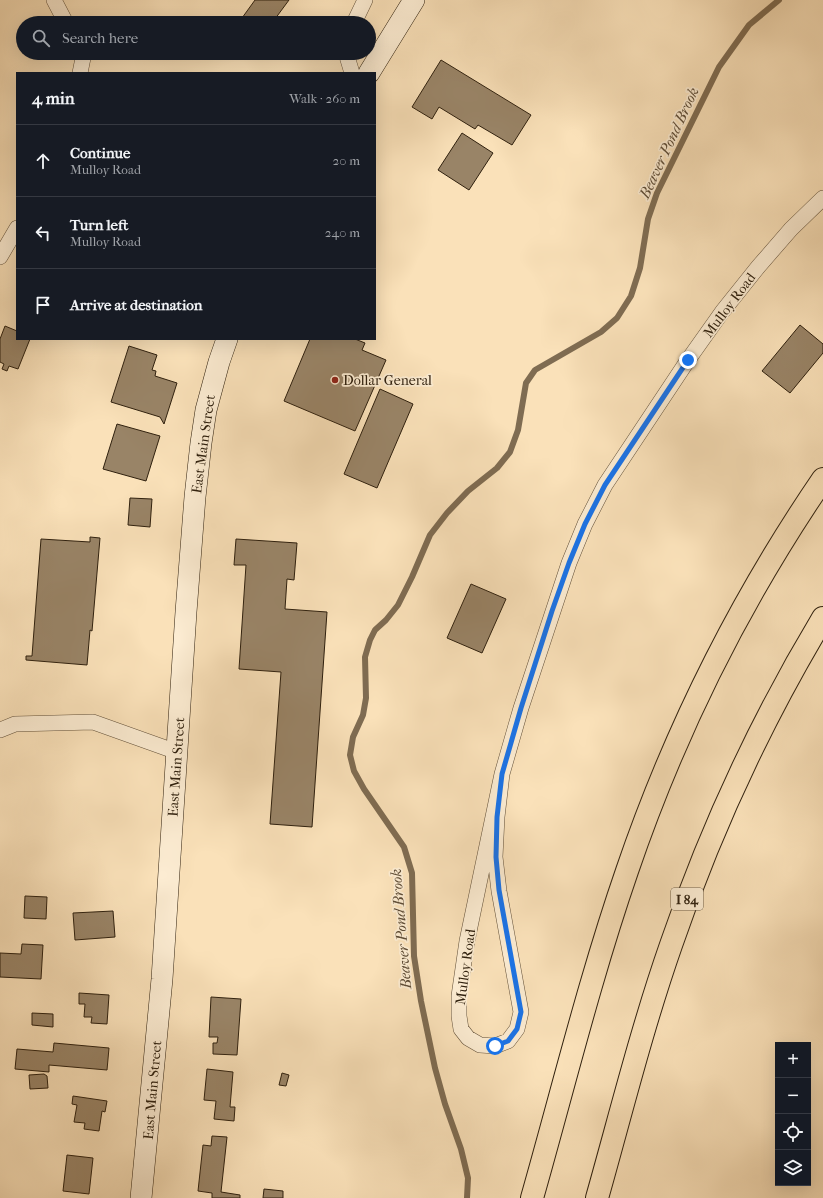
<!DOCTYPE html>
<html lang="en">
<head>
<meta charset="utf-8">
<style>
	body { margin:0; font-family:"IM FELL French Canon",serif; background:#242831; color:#f1f3f6 }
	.controls { position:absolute; right:12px; bottom:12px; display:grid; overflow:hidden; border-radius:0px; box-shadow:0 4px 16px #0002 }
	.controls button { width:36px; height:36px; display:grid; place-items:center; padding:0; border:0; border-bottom:1px solid #363941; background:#171b24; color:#f1f3f6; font:20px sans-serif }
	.stop { position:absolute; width:12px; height:12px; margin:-9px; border:3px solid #1a73e8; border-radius:50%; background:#fff }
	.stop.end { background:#1a73e8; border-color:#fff; box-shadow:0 1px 4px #0008 }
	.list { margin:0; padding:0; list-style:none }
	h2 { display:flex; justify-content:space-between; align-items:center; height:52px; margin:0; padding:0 16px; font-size:17px }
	h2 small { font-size:13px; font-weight:400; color:#9ea1a6 }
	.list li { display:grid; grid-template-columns:26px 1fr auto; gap:12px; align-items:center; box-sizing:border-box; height:72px; padding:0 16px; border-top:1px solid #363941 }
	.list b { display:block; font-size:15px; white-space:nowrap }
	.list p { margin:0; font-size:13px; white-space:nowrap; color:#9ea1a6 }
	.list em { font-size:13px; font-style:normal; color:#9ea1a6 }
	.icon { flex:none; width:22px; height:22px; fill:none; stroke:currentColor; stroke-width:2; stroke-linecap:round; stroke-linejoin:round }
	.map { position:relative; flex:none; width:823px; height:1198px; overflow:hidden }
	.search { position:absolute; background:#171b24; box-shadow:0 4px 16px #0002; left:16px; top:16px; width:360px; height:44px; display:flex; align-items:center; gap:10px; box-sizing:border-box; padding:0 14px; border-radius:22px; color:#9ea1a6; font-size:15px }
	.panel { position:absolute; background:#171b24; box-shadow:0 4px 16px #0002; left:16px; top:72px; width:360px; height:268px; border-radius:0px }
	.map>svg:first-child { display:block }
</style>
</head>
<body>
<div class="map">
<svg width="823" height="1198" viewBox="0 0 823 1198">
	<rect width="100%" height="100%" fill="#fae1b9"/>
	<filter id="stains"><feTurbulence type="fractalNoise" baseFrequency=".005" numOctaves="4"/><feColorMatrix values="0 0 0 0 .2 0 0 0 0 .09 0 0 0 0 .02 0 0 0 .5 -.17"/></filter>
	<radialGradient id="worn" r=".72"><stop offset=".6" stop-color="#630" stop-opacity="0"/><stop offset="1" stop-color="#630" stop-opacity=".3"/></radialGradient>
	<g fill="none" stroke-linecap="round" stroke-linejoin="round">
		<!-- stream -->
		<path stroke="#7f6c52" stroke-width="6" d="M467,1198L468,1178L461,1149L445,1104L435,1068L421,1001L414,956L412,873L404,847L364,789L354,771L350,755L353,737L363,715L366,698L365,657L370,640L375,630L386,620L398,605L412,577L430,535L447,513L468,491L497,468L510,452L518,430L526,383L535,370L601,332L617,318L631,296L640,268L648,219L657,193L719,67L749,25L779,0"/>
	</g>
	<!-- building -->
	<path fill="#998467" stroke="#2f200e" d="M255,0H289L272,23H249L242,18Z
		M441,60L531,115L512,145L478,125L475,129L439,107L432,119L412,107Z
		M462,133L493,153L469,190L438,170Z
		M800,325L823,344V353L790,393L762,371Z
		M5,326L17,331V339H30L18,369L9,366L7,371L2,369L4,364L0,362V339Z
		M310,339H355L365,343L362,350L386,360L355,431L284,401Z
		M129,346L157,355L152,370L156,371L155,376L177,383L164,424L160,417L111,402Z
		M380,389L413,404L377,488L344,474Z
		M117,424L160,436L146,481L103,469Z
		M130,498L152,499L150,527L128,525Z
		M90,537L100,538L92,631L90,630L87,665L26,660V656H32L41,539L90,542Z
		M236,539L297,543L294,580L287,579L285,609L327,612L312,827L270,824L281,672L239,669L246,565H234Z
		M471,584L506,599L482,653L447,638Z
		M25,896L47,897L46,919L24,918Z
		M113,911L115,937L75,940L73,913Z
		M22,944L43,945L41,979L0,977V953L21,954Z
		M79,993L109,995L107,1024L91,1023L92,1017H84L85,1004H79Z
		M211,997L241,999L237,1055L213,1054V1043H217L218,1037H209Z
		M32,1013L53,1014V1027L32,1025Z
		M54,1043L109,1048L107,1070L49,1065V1072L15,1069L17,1049L53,1052Z
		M207,1069L233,1072L230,1107H235L234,1121L214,1119L216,1101L204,1100Z
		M282,1073L289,1075L286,1086L279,1085Z
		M44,1074L47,1076L48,1088L30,1089L29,1075Z
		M73,1096L107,1101L105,1112L102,1111L99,1131L84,1129L85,1123L74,1122L77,1105L72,1104Z
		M212,1136L227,1137L221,1192L240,1195V1198H212V1193L198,1191L203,1145L211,1146Z
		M67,1155L93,1158L89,1194L63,1191Z
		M264,1189L283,1191V1198H263Z"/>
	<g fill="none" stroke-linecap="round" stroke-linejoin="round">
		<defs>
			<path id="minor" d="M54,0L66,23
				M354,23L365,0
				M346,53L352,73
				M80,73L83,58L81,53
				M0,257L17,228
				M0,730L15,724L93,722L177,752
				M502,774L497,817L495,857L499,891L521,1012L517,1029L508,1041L495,1046L480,1045L468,1038L461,1029L459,1016V996L467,941L502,774L521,708L569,563L585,524L605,485L688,360L722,312L758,267L791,229L823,198"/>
			<path id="secondary" d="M369,73L414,0
				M141,1198L162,979L186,612L195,497L201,443L206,410L219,362L227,339"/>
			<path id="motorway" d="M532,1198C563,1089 590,978 627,871C674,733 741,599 823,479
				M597,1198C621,1113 642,1028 671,945C710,831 761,721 823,618"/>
		</defs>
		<!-- minor casing -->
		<use href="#minor" stroke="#625039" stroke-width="16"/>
		<!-- secondary casing -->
		<use href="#secondary" stroke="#2f200e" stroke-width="22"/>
		<!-- motorway casing -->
		<use href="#motorway" stroke="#2f200e" stroke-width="24"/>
		<!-- minor -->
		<use href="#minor" stroke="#fcecd2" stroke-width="15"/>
		<!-- secondary -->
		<use href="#secondary" stroke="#fcecd2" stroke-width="21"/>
		<!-- motorway -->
		<use href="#motorway" stroke="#fae1b9" stroke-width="22"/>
	</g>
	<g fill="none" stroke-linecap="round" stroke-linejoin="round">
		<!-- route -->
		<path stroke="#1a73e8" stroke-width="5" d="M495,1046L508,1041L517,1029L521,1012L499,890L496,857L497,817L502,774L521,708L552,611L569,563L585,524L605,485L688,360"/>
	</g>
	<!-- markers -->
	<circle fill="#8f2418" stroke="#fcecd2" stroke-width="1.5" cx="335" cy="380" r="4"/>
	<g text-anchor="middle" stroke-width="3.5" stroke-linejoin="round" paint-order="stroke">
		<!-- shield labels -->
		<rect fill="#fcecd2" stroke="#6c5d49" stroke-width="1" x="671" y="888" width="32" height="22" rx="3"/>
		<g font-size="13" font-weight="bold" fill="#2f200e">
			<text x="687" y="904">I 84</text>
		</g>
		<!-- street labels -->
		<g font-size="14" fill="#2f200e" stroke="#fcecd2">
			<text transform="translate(729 305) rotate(-53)" y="5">Mulloy Road</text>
			<text transform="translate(203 444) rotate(-82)" y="5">East Main Street</text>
			<text transform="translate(176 767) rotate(-86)" y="5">East Main Street</text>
			<text transform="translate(465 967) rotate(-82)" y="5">Mulloy Road</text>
			<text transform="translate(152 1090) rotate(-85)" y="5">East Main Street</text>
		</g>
		<!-- poi labels -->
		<g font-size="14" fill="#2f200e" stroke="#fcecd2" text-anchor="start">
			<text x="343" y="385">Dollar General</text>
		</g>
		<!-- water labels -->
		<g font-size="15" font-style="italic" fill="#5e4c36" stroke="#fcecd2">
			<text transform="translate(669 143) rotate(-65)" y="5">Beaver Pond Brook</text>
			<text transform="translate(401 929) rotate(-95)" y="5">Beaver Pond Brook</text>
		</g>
	</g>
	<rect width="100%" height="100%" filter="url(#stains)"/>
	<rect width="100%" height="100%" fill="url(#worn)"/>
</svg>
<div class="controls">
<button>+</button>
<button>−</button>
<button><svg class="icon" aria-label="locate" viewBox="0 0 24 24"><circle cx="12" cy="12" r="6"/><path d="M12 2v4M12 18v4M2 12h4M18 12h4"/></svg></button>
<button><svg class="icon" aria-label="layers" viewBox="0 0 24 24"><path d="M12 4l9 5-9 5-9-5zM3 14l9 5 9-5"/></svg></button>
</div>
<div class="stop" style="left:495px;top:1046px"></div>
<div class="stop end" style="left:688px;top:360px"></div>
<div class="search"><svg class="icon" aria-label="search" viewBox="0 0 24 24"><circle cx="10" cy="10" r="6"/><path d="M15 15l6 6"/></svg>Search here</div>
<section class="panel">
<h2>4 min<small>Walk · 260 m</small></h2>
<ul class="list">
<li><svg class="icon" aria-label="ahead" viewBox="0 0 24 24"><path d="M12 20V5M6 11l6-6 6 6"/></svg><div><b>Continue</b><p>Mulloy Road</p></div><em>20 m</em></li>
<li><svg class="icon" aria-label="left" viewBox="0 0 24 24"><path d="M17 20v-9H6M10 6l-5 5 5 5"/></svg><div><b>Turn left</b><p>Mulloy Road</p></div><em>240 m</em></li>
<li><svg class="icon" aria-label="arrive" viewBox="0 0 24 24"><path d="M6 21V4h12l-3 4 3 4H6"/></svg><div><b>Arrive at destination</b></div></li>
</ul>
</section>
</div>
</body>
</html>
